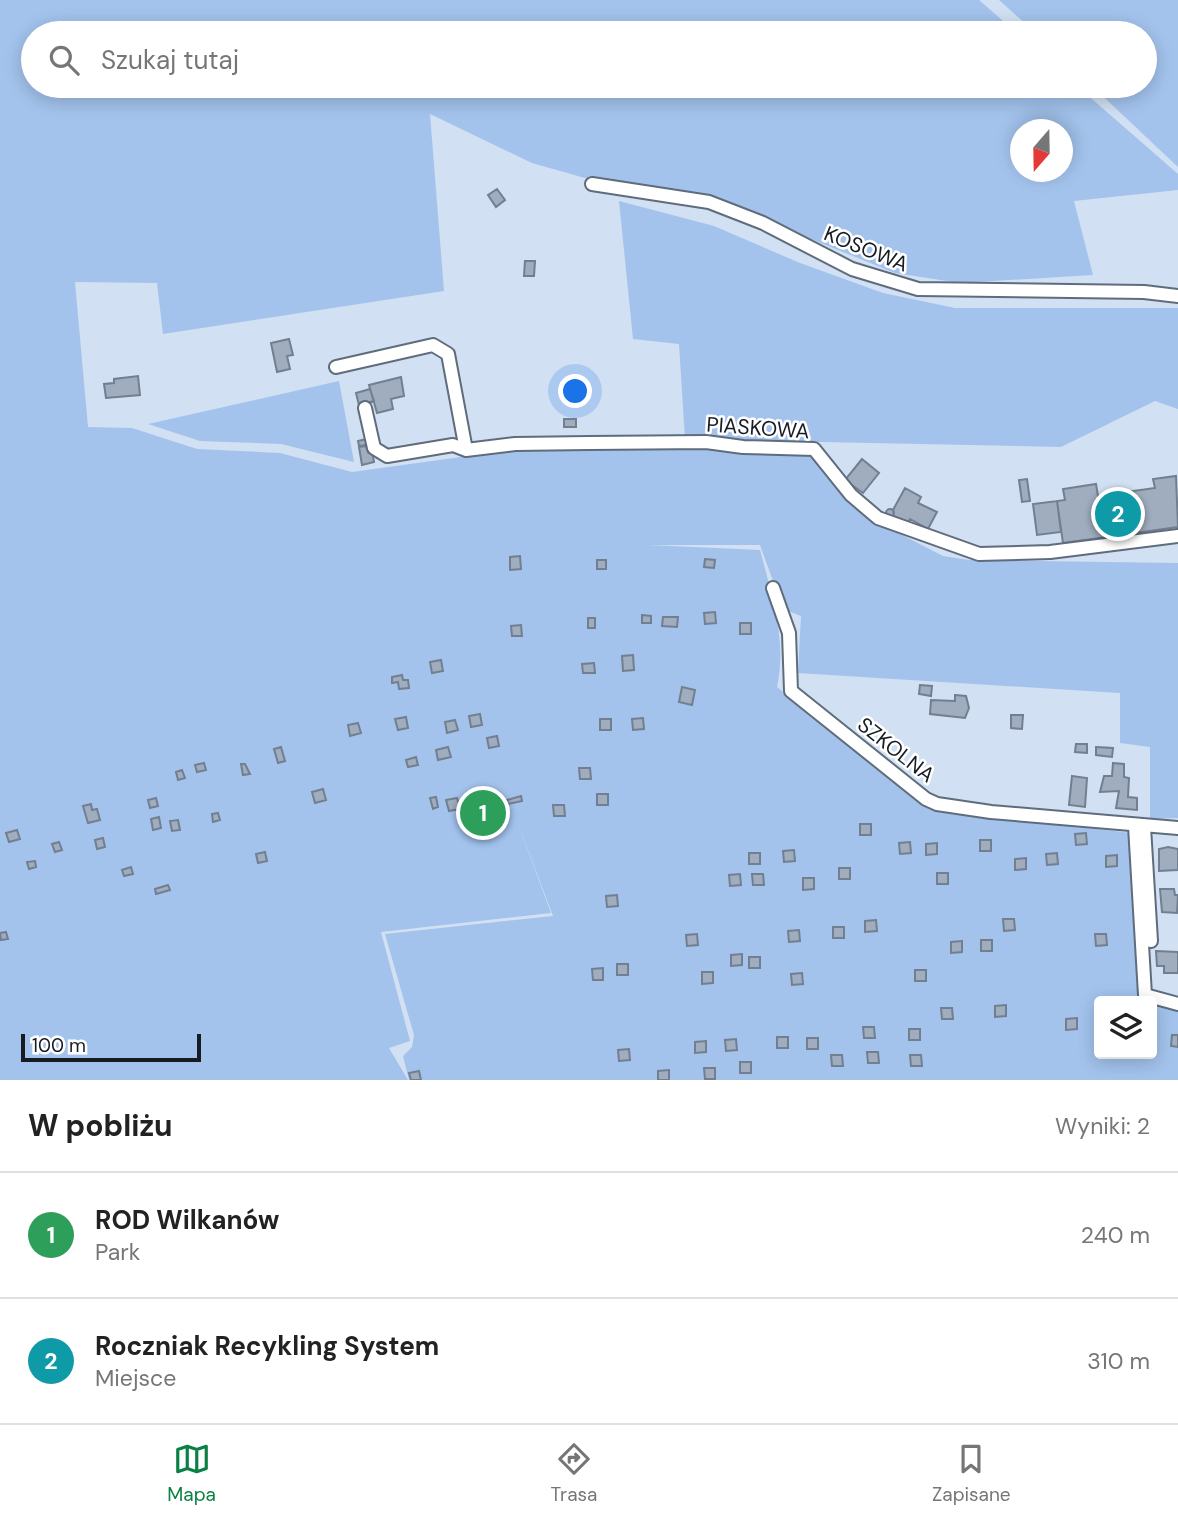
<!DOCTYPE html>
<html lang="pl">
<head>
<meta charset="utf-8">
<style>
	body { margin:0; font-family:"DM Sans",sans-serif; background:#f2f2f2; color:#222 }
	.controls { position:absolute; right:21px; bottom:21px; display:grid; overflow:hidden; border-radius:7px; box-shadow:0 4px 18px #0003 }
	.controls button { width:63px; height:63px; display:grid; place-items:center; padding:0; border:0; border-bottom:2px solid #e0e0e0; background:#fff; color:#222; font:35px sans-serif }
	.compass { position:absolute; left:1010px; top:119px; width:63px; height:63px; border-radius:50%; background:#fff; box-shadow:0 4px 18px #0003; rotate:200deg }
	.scale { position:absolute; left:21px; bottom:18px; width:180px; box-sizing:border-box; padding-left:7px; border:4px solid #171c22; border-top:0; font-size:19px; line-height:24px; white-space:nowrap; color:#171c22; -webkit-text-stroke:5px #fff; paint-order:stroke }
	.you { position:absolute; left:576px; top:392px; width:24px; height:24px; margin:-18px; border:5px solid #fff; border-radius:50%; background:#1a73e8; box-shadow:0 0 0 10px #1a73e833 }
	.badge { display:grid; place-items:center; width:46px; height:46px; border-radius:50%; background:#0b8043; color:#fff; font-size:23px; font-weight:700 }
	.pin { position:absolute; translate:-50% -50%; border:4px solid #fff; box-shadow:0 2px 7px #0006 }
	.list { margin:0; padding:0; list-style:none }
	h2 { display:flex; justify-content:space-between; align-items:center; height:91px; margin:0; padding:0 28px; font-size:30px }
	h2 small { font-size:23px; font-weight:400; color:#767676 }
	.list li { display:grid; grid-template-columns:46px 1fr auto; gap:21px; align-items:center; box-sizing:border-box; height:126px; padding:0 28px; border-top:2px solid #e0e0e0 }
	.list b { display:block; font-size:26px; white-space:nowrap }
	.list p { margin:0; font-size:23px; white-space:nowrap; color:#767676 }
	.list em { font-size:23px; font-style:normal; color:#767676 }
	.icon { flex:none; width:38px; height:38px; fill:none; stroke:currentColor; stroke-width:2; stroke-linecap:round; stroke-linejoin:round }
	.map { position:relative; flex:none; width:1178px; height:1080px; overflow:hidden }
	.search { position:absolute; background:#fff; box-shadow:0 4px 18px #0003; left:21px; right:21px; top:21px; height:77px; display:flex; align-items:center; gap:18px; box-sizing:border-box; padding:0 24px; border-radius:38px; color:#767676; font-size:26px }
	.sheet { height:343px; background:#fff }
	nav { display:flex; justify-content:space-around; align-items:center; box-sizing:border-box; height:98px; border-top:2px solid #e0e0e0; background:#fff; font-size:19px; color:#767676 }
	nav a { display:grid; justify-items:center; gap:4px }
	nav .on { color:#0b8043 }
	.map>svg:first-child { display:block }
</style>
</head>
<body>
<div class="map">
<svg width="1178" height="1080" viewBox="0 0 1178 1080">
	<rect width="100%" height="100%" fill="#d1e0f2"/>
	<!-- green -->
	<path fill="#a3c3ed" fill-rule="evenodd" d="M0,0H979L1017,33H33V86H1077L1178,174V190L1074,201L1093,275L960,283L895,273L702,195L592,180L532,163L430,114L444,291L163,334L157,283L75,282L88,427L132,428L197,449L280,453L352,472L520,449L658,445L816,456L863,515L943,556L969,560L1178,563V818L1150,819V747L1120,743V693L798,673L801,616L783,609L760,545H649L760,550C772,596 787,640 777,687L929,809L1131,833L1149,999L1178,1009V1080H409L403,1056L412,1047L414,1035L385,934L553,916L516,818L551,913L381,932L410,1041L389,1048L408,1080H0ZM1020,130H1062V172H1020ZM1099,1001H1152V1054H1099Z
		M999,0H1178V167L1092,86H1145V33H1036Z
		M619,201L714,226L800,263L883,293L955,308H1178V409L1155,401L1061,447L685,439L679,344L633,339Z
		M339,381L354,462L281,444L200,441L148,424Z"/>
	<!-- building -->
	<path fill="#9fadbf" stroke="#727f90" stroke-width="2" d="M497,189L505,200L496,207L488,195Z
		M525,261H535L534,276H524Z
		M289,339L293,355L287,356L290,369L277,372L271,343Z
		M138,376L140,395L106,398L104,384L114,383V379Z
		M401,377L404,396L391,399L393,409L377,413L369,385Z
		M370,389L374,401L359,405L356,393Z
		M564,419H576V427H564Z
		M366,439L367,445L359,446L358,441Z
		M366,446L368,452L372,451L374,462L362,465L359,447Z
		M862,459L879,473L863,493L845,480Z
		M1176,476L1178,527L1063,543L1057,501L1065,500L1063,489L1096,484L1098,496L1155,488L1153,479Z
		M1027,479L1030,501L1022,502L1019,480Z
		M905,488L921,497L918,503L937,512L928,529L910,519L906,526L894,517L893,510Z
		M1057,501L1061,532L1037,535L1033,504Z
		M886 513a4 4 0 1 1 8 0a4 4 0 1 1-8 0Z
		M520,556L521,569L510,570V557Z
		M705,559L715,560L714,568L704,567Z
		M597,560H606V569H597Z
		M715,612L716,623L705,624L704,613Z
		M642,615L651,616V623H642Z
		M663,617H678L677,627L662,626Z
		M588,618H595V628H588Z
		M740,623H751V634H740Z
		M521,625L522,636H512L511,626Z
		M633,655L634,670L623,671L622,656Z
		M441,660L443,671L432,673L430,662Z
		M594,663L595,673H583L582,664Z
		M402,675L403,680H408L409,688L399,689L398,682L392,683V677Z
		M920,685L932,686L931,696L919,694Z
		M682,687L695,690L692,705L679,702Z
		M955,695L966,696L969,708L965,718L930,714L931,700L955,701Z
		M480,714L482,725L471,727L469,716Z
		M1011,715H1023L1022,729L1011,728Z
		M406,717L408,728L398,730L395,719Z
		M643,718L644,729L633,730L632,719Z
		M600,719H611V730H600Z
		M455,720L458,730L447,733L445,722Z
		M358,723L361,733L350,736L348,725Z
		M497,736L499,746L489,748L487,738Z
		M1076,744H1087V753L1075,752Z
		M281,747L285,761L278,763L274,749Z
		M448,747L451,757L438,760L436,750Z
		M1096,747L1113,748L1112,757L1096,755Z
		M416,757L418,765L408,767L406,760Z
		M204,763L206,770L197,772L195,765Z
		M1113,763L1124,764V777L1129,778L1128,797L1137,798V810L1116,808L1119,791L1100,792L1104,776H1112Z
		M241,764H245L250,774L243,775Z
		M579,768H590L591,779H580Z
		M182,770L185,778L178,780L176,772Z
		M1072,776L1087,778L1085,807L1069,805Z
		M323,789L326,800L315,803L312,792Z
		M597,794H608V805H597Z
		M521,796L522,801L508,804L507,800Z
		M436,797L438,807L433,809L430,798Z
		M156,798L158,806L150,808L148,800Z
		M457,798L460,809L449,811L446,800Z
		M91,804L92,810L97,809L100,820L88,823L83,806Z
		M553,805H564L565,816H554Z
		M218,813L220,820L213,822L212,814Z
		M159,817L161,828L153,830L151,819Z
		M178,820L180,830L172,831L170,821Z
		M860,824H871V835H860Z
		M17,830L20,839L9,842L6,833Z
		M1086,833L1087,844L1076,845L1075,834Z
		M103,838L105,847L97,849L95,840Z
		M980,840H991V851H980Z
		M59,842L62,850L55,852L52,844Z
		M910,842L911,853L900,854L899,843Z
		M937,843V854L926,855V844Z
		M1168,847L1178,849V870L1159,871V849Z
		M794,850L795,861L784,862L783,851Z
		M265,852L267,861L258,863L256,854Z
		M749,853H760V864H749Z
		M1057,853L1058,864L1047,865L1046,854Z
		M1117,855V866L1106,867V856Z
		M1026,858V869L1015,870V859Z
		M35,861L36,867L29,869L27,862Z
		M131,867L133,874L124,876L122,870Z
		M839,868H850V879H839Z
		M937,873H948V884H937Z
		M740,874L741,885L730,886L729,875Z
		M752,874H763L764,885H753Z
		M803,878H814V889L803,890Z
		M168,885L170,890L156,894L155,889Z
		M1160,889H1174L1175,895H1178L1177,913L1162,912Z
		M617,895L618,906L607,907L606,896Z
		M1003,919H1014L1015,930L1004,931Z
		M876,920L877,931L865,932V921Z
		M833,927H844V938H833Z
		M799,930L800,941L789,942L788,931Z
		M6,932L8,939L1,940L0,933Z
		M697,934L698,945L687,946L686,935Z
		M1095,934H1106L1107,945L1096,946Z
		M981,940H992V951H981Z
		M962,941V952L951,953V942Z
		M1156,951L1178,952V973H1164V966H1157Z
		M742,954V965L731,966V955Z
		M749,957H760V968H749Z
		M617,964H628V975H617Z
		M603,968V980H593L592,969Z
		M915,970H926V981H915Z
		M702,972H713V983L702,984Z
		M802,973L803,984L792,985L791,974Z
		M1006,1005V1016L995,1017V1006Z
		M941,1008H952L953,1019H942Z
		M1077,1018V1029L1066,1030V1019Z
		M863,1027H874L875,1038H864Z
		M909,1029H920V1040H909Z
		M1172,1035H1178V1047L1171,1046Z
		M777,1037H788V1048H777Z
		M807,1038H818V1049H807Z
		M736,1039L737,1050L726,1051L725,1040Z
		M706,1041V1052L695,1053V1042Z
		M629,1049L630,1060L619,1061L618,1050Z
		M867,1052H878L879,1063H868Z
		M831,1055H842L843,1066H832Z
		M910,1055H921L922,1066H911Z
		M740,1062H751V1073H740Z
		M704,1068H715V1079H705Z
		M669,1070V1080H658V1071Z
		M419,1071L421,1080H411L409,1073Z"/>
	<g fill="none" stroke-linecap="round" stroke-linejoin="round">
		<defs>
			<path id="minor" d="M592,184L709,202L763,223L852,269L918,289L1144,292L1178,296
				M336,367L433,345L448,354L466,450
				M365,408L374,448L387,456L453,445L466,450L515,444L589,443L706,442L743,447L814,449L851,495L878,518L979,554L1050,552L1178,536
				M773,588L789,633L791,691L926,799L937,804L991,812L1178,828
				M1135,826L1145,995L1178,1004
				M1144,827L1151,941"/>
		</defs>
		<!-- minor casing -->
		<use href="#minor" stroke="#5f6c7c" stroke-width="16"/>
		<!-- minor -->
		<use href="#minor" stroke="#fff" stroke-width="12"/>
	</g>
	<g text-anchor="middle" stroke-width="5" stroke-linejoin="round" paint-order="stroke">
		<!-- street labels -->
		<g font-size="21" fill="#171c22" stroke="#fff">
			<text transform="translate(866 249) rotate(22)" y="7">KOSOWA</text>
			<text transform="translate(758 428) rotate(4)" y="7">PIASKOWA</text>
			<text transform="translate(896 750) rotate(38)" y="7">SZKOLNA</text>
		</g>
	</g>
</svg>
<div class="controls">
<button><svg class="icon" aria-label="layers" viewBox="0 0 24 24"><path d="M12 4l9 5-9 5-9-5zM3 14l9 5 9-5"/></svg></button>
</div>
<svg class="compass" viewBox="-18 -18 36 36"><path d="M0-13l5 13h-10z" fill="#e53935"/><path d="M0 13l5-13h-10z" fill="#767676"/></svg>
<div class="scale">100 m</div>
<div class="you"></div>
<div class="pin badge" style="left:483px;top:813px;background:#2e9e5b">1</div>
<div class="pin badge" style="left:1118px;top:514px;background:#0f9aa8">2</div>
<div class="search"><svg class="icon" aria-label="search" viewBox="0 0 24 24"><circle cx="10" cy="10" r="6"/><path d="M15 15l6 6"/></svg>Szukaj tutaj</div>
</div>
<section class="sheet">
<h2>W pobliżu<small>Wyniki: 2</small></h2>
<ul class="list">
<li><span class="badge" style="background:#2e9e5b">1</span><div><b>ROD Wilkanów</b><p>Park</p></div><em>240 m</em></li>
<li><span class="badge" style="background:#0f9aa8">2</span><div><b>Roczniak Recykling System</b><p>Miejsce</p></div><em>310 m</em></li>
</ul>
</section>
<nav>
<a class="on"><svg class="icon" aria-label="map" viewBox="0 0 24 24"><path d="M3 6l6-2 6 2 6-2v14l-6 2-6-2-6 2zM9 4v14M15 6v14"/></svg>Mapa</a>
<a><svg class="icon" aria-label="directions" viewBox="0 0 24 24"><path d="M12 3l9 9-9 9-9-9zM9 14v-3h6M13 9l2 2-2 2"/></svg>Trasa</a>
<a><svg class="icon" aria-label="saved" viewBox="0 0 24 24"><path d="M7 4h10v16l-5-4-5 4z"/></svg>Zapisane</a>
</nav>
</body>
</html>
